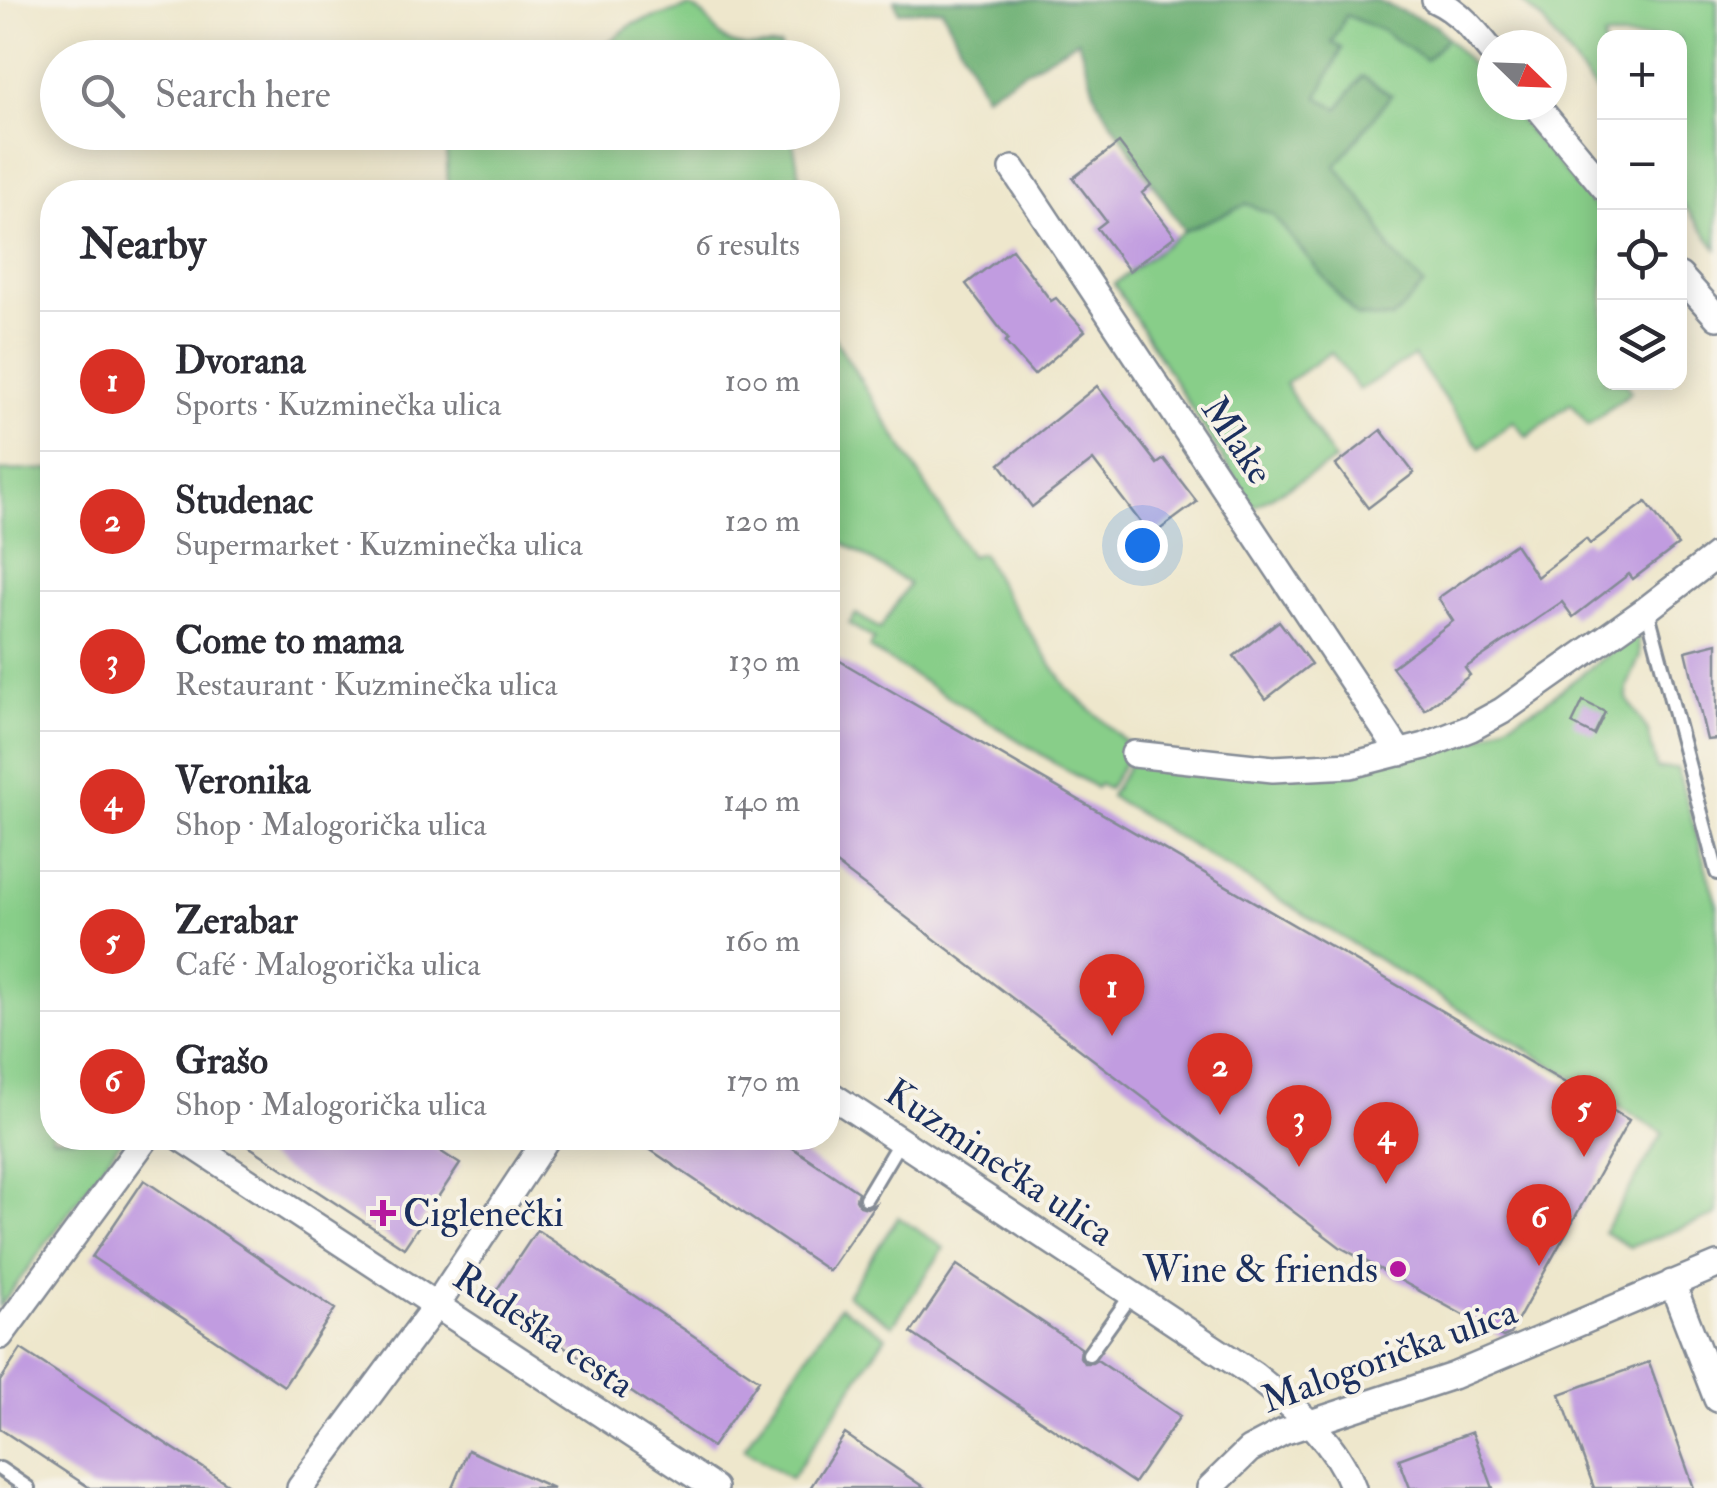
<!DOCTYPE html>
<html lang="en">
<head>
<meta charset="utf-8">
<style>
	body { margin:0; font-family:"IM FELL Double Pica",serif; background:#f7f7f7; color:#2b2b33 }
	.controls { position:absolute; right:30px; top:30px; display:grid; overflow:hidden; border-radius:20px; box-shadow:0 5px 25px #0003 }
	.controls button { width:90px; height:90px; display:grid; place-items:center; padding:0; border:0; border-bottom:2px solid #e1e1e2; background:#fff; color:#2b2b33; font:50px sans-serif }
	.compass { position:absolute; left:1477px; top:30px; width:90px; height:90px; border-radius:50%; background:#fff; box-shadow:0 5px 25px #0003; rotate:113deg }
	.you { position:absolute; left:1142px; top:545px; width:35px; height:35px; margin:-25px; border:8px solid #fff; border-radius:50%; background:#1a73e8; box-shadow:0 0 0 15px #1a73e833 }
	.badge { display:grid; place-items:center; width:65px; height:65px; border-radius:50%; background:#d93025; color:#fff; font-size:32px; font-weight:700 }
	.pin { position:absolute; translate:-50% -82px; filter:drop-shadow(0 2px 5px #0008) }
	.pin::after { content:''; position:absolute; top:52px; width:35px; height:30px; background:inherit; clip-path:polygon(0 0,100% 0,50% 100%) }
	.list { margin:0; padding:0; list-style:none }
	h2 { display:flex; justify-content:space-between; align-items:center; height:130px; margin:0; padding:0 40px; font-size:42px }
	h2 small { font-size:32px; font-weight:400; color:#7c7c81 }
	.list li { display:grid; grid-template-columns:65px 1fr auto; gap:30px; align-items:center; box-sizing:border-box; height:140px; padding:0 40px; border-top:2px solid #e1e1e2 }
	.list b { display:block; font-size:38px; white-space:nowrap }
	.list p { margin:0; font-size:32px; white-space:nowrap; color:#7c7c81 }
	.list em { font-size:32px; font-style:normal; color:#7c7c81 }
	.icon { flex:none; width:55px; height:55px; fill:none; stroke:currentColor; stroke-width:2; stroke-linecap:round; stroke-linejoin:round }
	.map { position:relative; flex:none; width:1717px; height:1488px; overflow:hidden }
	.search { position:absolute; background:#fff; box-shadow:0 5px 25px #0003; left:40px; top:40px; width:800px; height:110px; display:flex; align-items:center; gap:25px; box-sizing:border-box; padding:0 35px; border-radius:55px; color:#7c7c81; font-size:38px }
	.panel { position:absolute; background:#fff; box-shadow:0 5px 25px #0003; left:40px; top:180px; width:800px; height:970px; border-radius:40px }
	.map>svg:first-child { display:block }
</style>
</head>
<body>
<div class="map">
<svg width="1717" height="1488" viewBox="0 0 1717 1488">
	<rect width="100%" height="100%" fill="#f7f3e8"/>
	<filter id="ink" filterUnits="userSpaceOnUse"><feTurbulence type="fractalNoise" baseFrequency=".01" numOctaves="2"/><feDisplacementMap in="SourceGraphic" scale="20" xChannelSelector="R" yChannelSelector="G"/><feConvolveMatrix kernelMatrix="1 2 1 2 8 2 1 2 1" color-interpolation-filters="sRGB"/></filter>
	<filter id="wash" filterUnits="userSpaceOnUse"><feTurbulence type="fractalNoise" baseFrequency=".0048" numOctaves="4" result="noise"/><feDisplacementMap in="SourceGraphic" scale="40" xChannelSelector="R" yChannelSelector="G"/><feGaussianBlur stdDeviation="2.25" result="paint"/><feColorMatrix in="noise" values="0 0 0 0 0 0 0 0 0 0 0 0 0 0 0 0 0 1.4 0 .05"/><feComposite in="paint" operator="in"/></filter>
	<g filter="url(#wash)">
		<rect width="100%" height="100%" fill="#eee7cc"/>
		<!-- green -->
		<path fill="#88ce89" stroke="#527e74" stroke-width="2.5" d="M1520,0H1717V249L1680,200V38H1604V102L1540,18Z
			M689,7C709,13 709,27 724,39C738,50 763,46 780,46L781,57H460L501,44L517,43L587,52L599,49L633,24Z
			M1346,14L1381,30L1426,60L1447,38L1492,88V105H1506L1604,217V382L1625,383L1631,392L1588,425L1571,403L1527,437L1513,421L1480,448L1414,356L1359,390L1331,352L1285,384L1335,461L1253,507L1114,284L1184,231L1247,204L1272,214L1356,316L1392,319L1423,286L1390,250L1375,217L1336,166L1391,95L1338,109L1317,98L1342,49L1331,43Z
			M446,133H791L803,192H448Z
			M828,328L970,556L982,553L1006,597L1068,689L1127,743L1156,747L1131,752L1108,789L1099,784L1096,788L869,648L874,639L849,624L856,614L880,629L909,584L828,533Z
			M52,469V1138H123L0,1307V471Z
			M1637,632L1640,656L1627,687V699L1648,731L1657,769L1677,768L1717,906V1215L1630,1247L1604,1232L1663,1133L1110,796L1133,758L1248,773L1481,737L1544,703Z
			M898,1217L944,1248L893,1325L847,1295Z
			M840,1306L886,1336L791,1479L744,1449Z"/>
		<!-- forest -->
		<path fill="#6eb175" stroke="#44706a" stroke-width="2.5" d="M894,0H1375L1437,26L1447,38L1426,60L1381,30L1346,15L1332,43L1342,48L1318,97L1338,109L1362,76L1391,95L1336,166L1375,217L1390,250L1424,285L1392,319L1356,316L1272,214L1247,204L1184,231L1097,100L1078,40L985,95L942,9L899,12Z"/>
		<g id="blocks">
			<!-- building -->
			<path fill="#c19ce0" d="M1119,143L1151,185L1142,193L1175,236L1129,271L1097,228L1106,221L1073,178Z
				M1012,249L1051,301L1056,298L1085,331L1034,375L1005,342L1008,339L966,284Z
				M1097,386L1157,464L1164,459L1197,502L1151,536L1093,460L1032,507L1000,464Z
				M1381,430L1414,473L1368,508L1336,465Z
				M1646,502L1678,545L1633,579L1629,574L1573,617L1562,602L1465,668L1470,675L1425,710L1392,667L1453,621L1438,598L1515,544L1537,577L1586,539L1590,544Z
				M1279,621L1311,664L1266,699L1234,656Z
				M1717,643V739L1707,740L1686,651Z
				M828,654L1629,1120L1510,1334L1503,1337L1340,1247L828,858Z
				M1583,701L1605,712L1594,735L1572,724Z
				M236,1138H420L460,1164L404,1248Z
				M633,1138H778L858,1192L856,1199L860,1206L867,1208L875,1204L829,1271Z
				M144,1180L335,1309L284,1386L92,1257Z
				M537,1230L759,1380L712,1447L492,1297Z
				M957,1265L1081,1348L1080,1357L1084,1363H1092L1097,1360L1180,1416L1134,1483L911,1333Z
				M21,1349L234,1488H90L0,1429V1381Z
				M1649,1362L1694,1488H1594L1560,1394Z
				M1472,1432L1493,1488H1410L1399,1459Z
				M845,1434L925,1488H810Z
				M468,1450L553,1488H452Z"/>
		</g>
	</g>
	<g filter="url(#ink)">
		<use href="#blocks" fill-opacity="0" stroke="#848b95" stroke-width="2.5"/>
		<g fill="none" stroke-linecap="round" stroke-linejoin="round">
			<defs>
				<path id="lane" d="M1647,609L1717,873
					M866,1198L900,1141
					M1089,1354L1132,1294
					M0,1469L28,1488"/>
				<path id="street" d="M1435,0C1459,11 1475,31 1492,52
					M1536,105L1604,187
					M1013,169L1400,753
					M1680,276L1717,317
					M1134,754L1273,769L1351,765L1425,746L1471,728L1502,711L1647,609L1717,555
					M828,1093L1254,1375C1293,1407 1335,1439 1353,1488
					M182,1138L714,1488
					M1672,1283L1717,1399
					M0,1336L146,1138
					M300,1488L437,1304L547,1138
					M1210,1488L1249,1450L1283,1432L1453,1376L1717,1265"/>
			</defs>
			<!-- lane casing -->
			<use href="#lane" stroke="#848b95" stroke-width="18"/>
			<!-- street casing -->
			<use href="#street" stroke="#848b95" stroke-width="30"/>
			<!-- lane -->
			<use href="#lane" stroke="#fff" stroke-width="12"/>
			<!-- street -->
			<use href="#street" stroke="#fff" stroke-width="25"/>
		</g>
	</g>
	<!-- markers -->
	<g fill="#b5179e" stroke="#f7f3e8" stroke-width="4">
		<path d="M378 1198h10v10h10v10h-10v10h-10v-10h-10v-10h10z"/>
		<circle cx="1398" cy="1269" r="10"/>
	</g>
	<g text-anchor="middle" stroke-width="8" stroke-linejoin="round" paint-order="stroke">
		<!-- street labels -->
		<g font-size="38" fill="#1b2f5e" stroke="#f7f3e8">
			<text transform="translate(1238 440) rotate(56)" y="13">Mlake</text>
			<text transform="translate(1000 1162) rotate(34)" y="13">Kuzminečka ulica</text>
			<text transform="translate(544 1330) rotate(34)" y="13">Rudeška cesta</text>
			<text transform="translate(1389 1355) rotate(-20)" y="13">Malogorička ulica</text>
		</g>
		<!-- poi labels -->
		<g font-size="38" fill="#1b2f5e" stroke="#f7f3e8" text-anchor="start">
			<text x="403" y="1226">Ciglenečki</text>
			<text x="1378" y="1282" text-anchor="end">Wine &amp; friends</text>
		</g>
	</g>
</svg>
<div class="controls">
<button>+</button>
<button>−</button>
<button><svg class="icon" aria-label="locate" viewBox="0 0 24 24"><circle cx="12" cy="12" r="6"/><path d="M12 2v4M12 18v4M2 12h4M18 12h4"/></svg></button>
<button><svg class="icon" aria-label="layers" viewBox="0 0 24 24"><path d="M12 4l9 5-9 5-9-5zM3 14l9 5 9-5"/></svg></button>
</div>
<svg class="compass" viewBox="-18 -18 36 36"><path d="M0-13l5 13h-10z" fill="#e53935"/><path d="M0 13l5-13h-10z" fill="#7c7c81"/></svg>
<div class="you"></div>
<div class="pin badge" style="left:1112px;top:1036px">1</div>
<div class="pin badge" style="left:1220px;top:1115px">2</div>
<div class="pin badge" style="left:1299px;top:1167px">3</div>
<div class="pin badge" style="left:1386px;top:1184px">4</div>
<div class="pin badge" style="left:1584px;top:1157px">5</div>
<div class="pin badge" style="left:1539px;top:1266px">6</div>
<div class="search"><svg class="icon" aria-label="search" viewBox="0 0 24 24"><circle cx="10" cy="10" r="6"/><path d="M15 15l6 6"/></svg>Search here</div>
<section class="panel">
<h2>Nearby<small>6 results</small></h2>
<ul class="list">
<li><span class="badge">1</span><div><b>Dvorana</b><p>Sports · Kuzminečka ulica</p></div><em>100 m</em></li>
<li><span class="badge">2</span><div><b>Studenac</b><p>Supermarket · Kuzminečka ulica</p></div><em>120 m</em></li>
<li><span class="badge">3</span><div><b>Come to mama</b><p>Restaurant · Kuzminečka ulica</p></div><em>130 m</em></li>
<li><span class="badge">4</span><div><b>Veronika</b><p>Shop · Malogorička ulica</p></div><em>140 m</em></li>
<li><span class="badge">5</span><div><b>Zerabar</b><p>Café · Malogorička ulica</p></div><em>160 m</em></li>
<li><span class="badge">6</span><div><b>Grašo</b><p>Shop · Malogorička ulica</p></div><em>170 m</em></li>
</ul>
</section>
</div>
</body>
</html>
